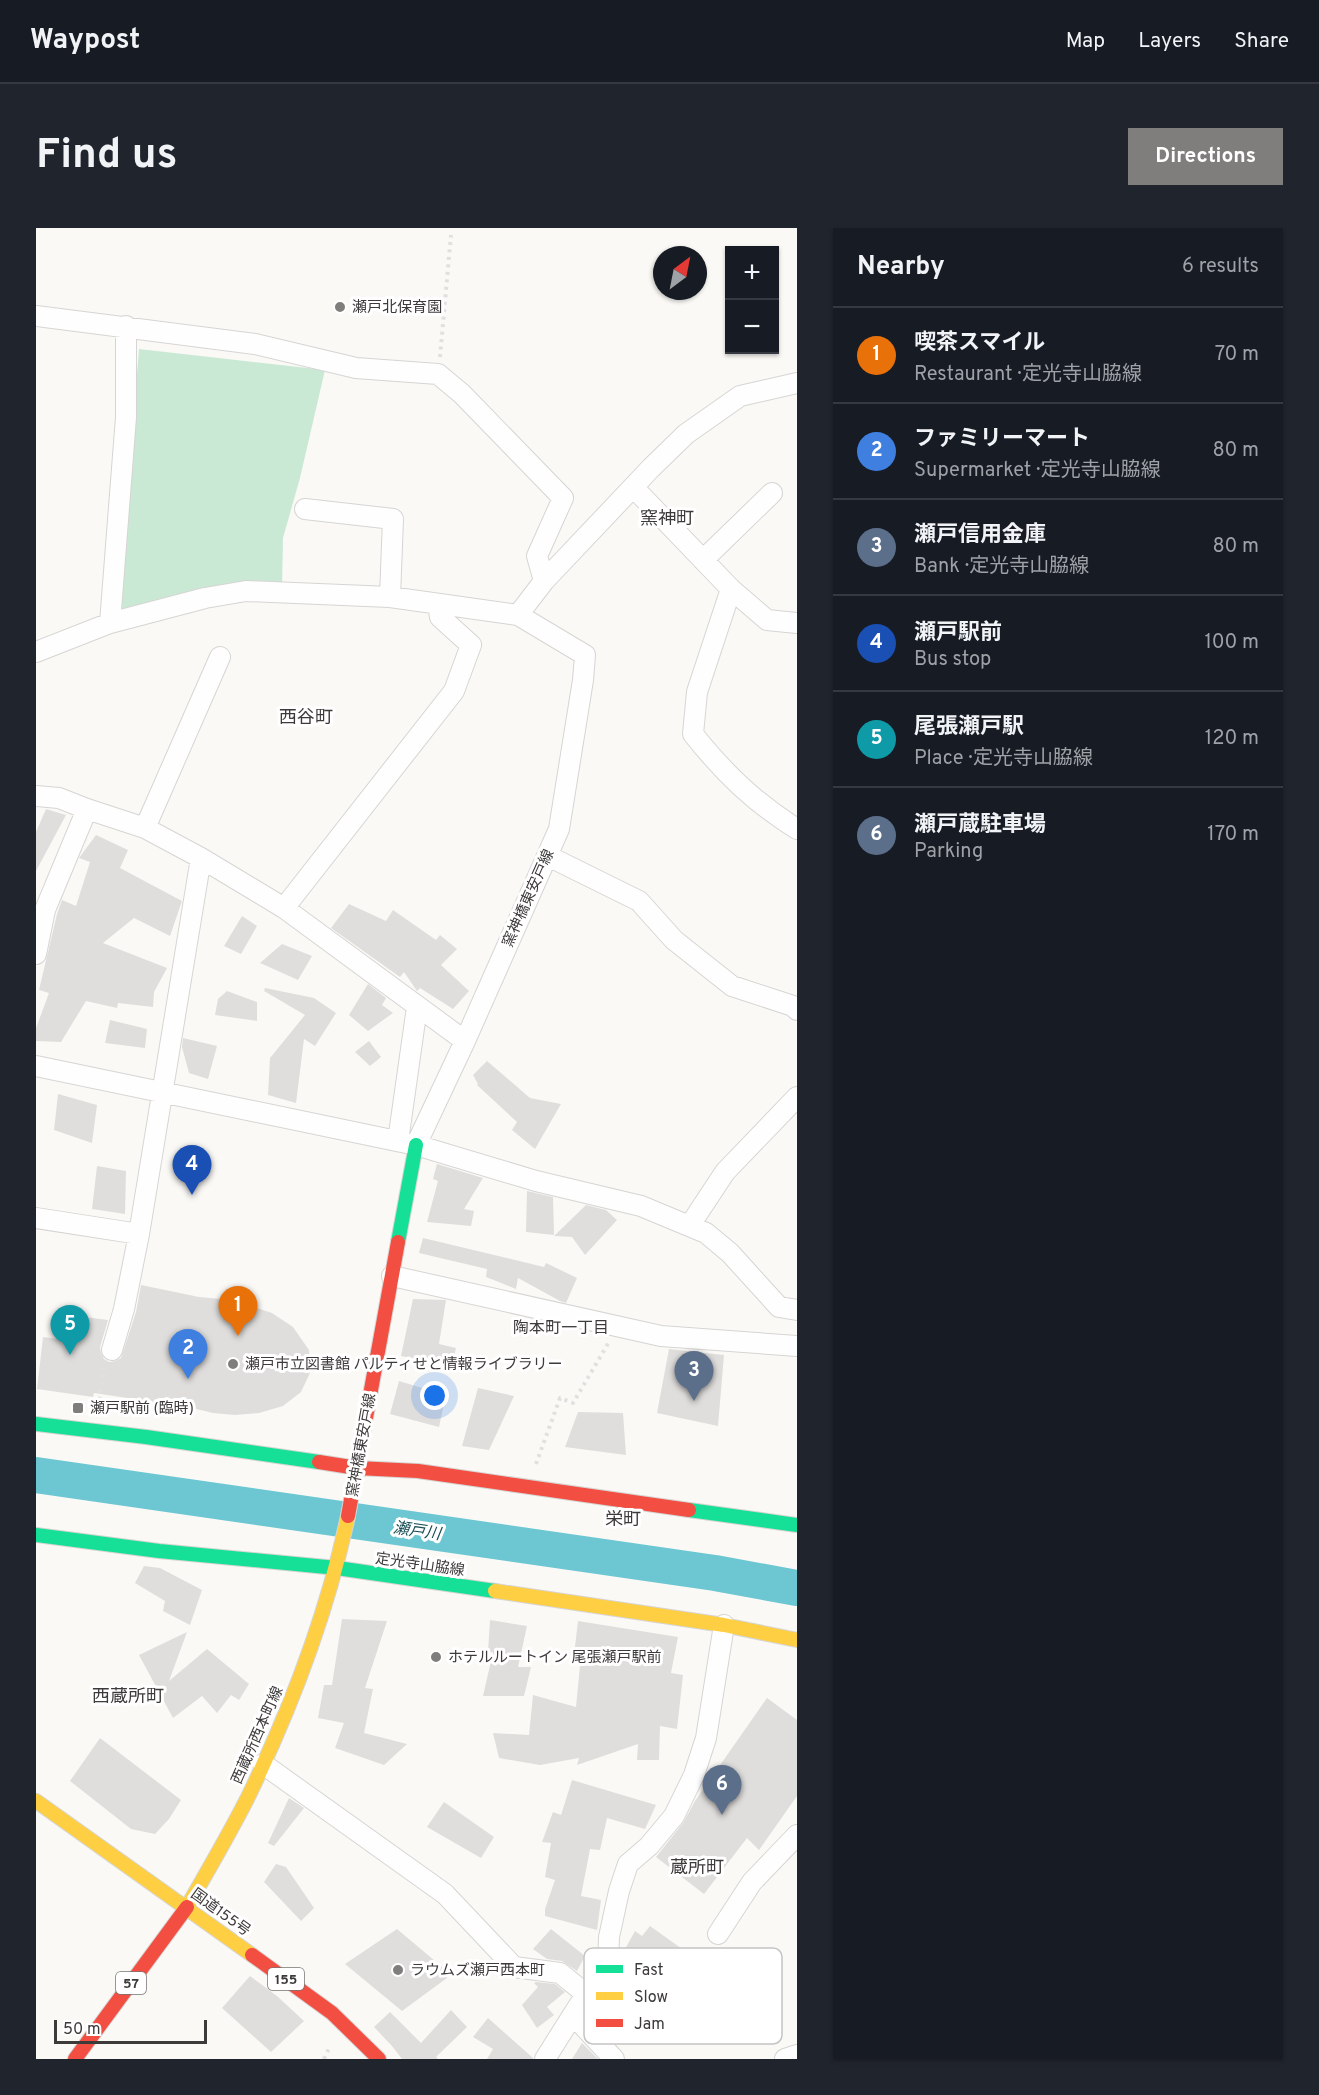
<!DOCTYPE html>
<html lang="en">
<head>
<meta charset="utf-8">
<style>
	body { margin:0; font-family:Overpass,"Noto Sans JP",sans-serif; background:#20242c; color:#f1f3f6 }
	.controls { position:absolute; right:18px; top:18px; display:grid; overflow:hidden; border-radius:0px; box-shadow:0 2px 4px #0004 }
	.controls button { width:54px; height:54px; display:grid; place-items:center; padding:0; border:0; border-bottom:2px solid #363941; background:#171b24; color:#f1f3f6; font:30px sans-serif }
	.compass { position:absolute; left:617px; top:18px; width:54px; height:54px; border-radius:50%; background:#171b24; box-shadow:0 2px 4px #0004; rotate:32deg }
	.scale { position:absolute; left:18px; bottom:15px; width:153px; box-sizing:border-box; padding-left:6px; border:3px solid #3d3b3a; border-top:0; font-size:16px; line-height:21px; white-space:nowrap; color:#3d3b3a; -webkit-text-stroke:4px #fff; paint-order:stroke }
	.you { position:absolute; left:399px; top:1168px; width:21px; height:21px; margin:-15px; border:4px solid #fff; border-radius:50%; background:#1a73e8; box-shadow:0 0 0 9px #1a73e833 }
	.badge { display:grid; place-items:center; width:39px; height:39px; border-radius:50%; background:#807e7c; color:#fff; font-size:20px; font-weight:700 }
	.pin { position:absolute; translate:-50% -50px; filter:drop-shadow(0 2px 3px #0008) }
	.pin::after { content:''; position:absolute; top:32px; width:21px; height:18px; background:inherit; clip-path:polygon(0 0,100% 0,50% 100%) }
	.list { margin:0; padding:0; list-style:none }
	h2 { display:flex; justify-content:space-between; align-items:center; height:78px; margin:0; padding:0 24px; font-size:26px }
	h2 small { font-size:20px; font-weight:400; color:#9ea1a6 }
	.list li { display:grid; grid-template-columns:39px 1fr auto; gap:18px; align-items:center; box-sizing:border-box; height:96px; padding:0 24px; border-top:2px solid #363941 }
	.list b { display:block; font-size:22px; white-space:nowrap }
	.list p { margin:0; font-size:20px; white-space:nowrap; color:#9ea1a6 }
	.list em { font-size:20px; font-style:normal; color:#9ea1a6 }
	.map { position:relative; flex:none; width:761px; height:1831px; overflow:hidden; border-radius:0px }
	header { display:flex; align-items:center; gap:36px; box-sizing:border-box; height:84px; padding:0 30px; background:#171b24; border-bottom:2px solid #363941 }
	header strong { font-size:28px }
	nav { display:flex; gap:33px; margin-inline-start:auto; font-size:21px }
	.intro { display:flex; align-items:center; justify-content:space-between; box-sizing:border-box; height:144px; padding:0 36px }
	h1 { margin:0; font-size:42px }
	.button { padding:15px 27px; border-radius:0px; background:#807e7c; color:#fff; font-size:21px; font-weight:700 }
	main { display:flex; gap:36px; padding:0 36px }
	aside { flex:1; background:#171b24; border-radius:0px; box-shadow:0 2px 4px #0004 }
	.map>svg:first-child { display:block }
</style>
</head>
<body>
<header>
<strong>Waypost</strong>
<nav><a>Map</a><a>Layers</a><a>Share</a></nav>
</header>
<div class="intro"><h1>Find us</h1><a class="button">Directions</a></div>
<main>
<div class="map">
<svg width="761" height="1831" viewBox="0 0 761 1831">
	<rect width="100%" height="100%" fill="#fbf9f6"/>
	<!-- green -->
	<path fill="#c9e9d5" d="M103,121L289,142L264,250L247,310L246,362L82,384Z"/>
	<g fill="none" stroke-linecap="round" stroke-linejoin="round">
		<!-- river -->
		<path stroke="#6cc7d2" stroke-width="36" d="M0,1247L679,1345L761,1360"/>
	</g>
	<!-- building -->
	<path fill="#e0dedc" d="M10,581L30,587L0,643V604Z
		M60,607L92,622L84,640L146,673L134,708L98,690L67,715L131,740L118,764L117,779L82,775L81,780L50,773L25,814L0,813V800L13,765L3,762L21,686L26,672L40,678L54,634L43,630Z
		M313,676L350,693L357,682L400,712L404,707L421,721L405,737L433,763L417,781L384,760L381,763L368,744L364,749L295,700Z
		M206,688L221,698L205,726L188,718Z
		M246,716L276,728L262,752L224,735Z
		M332,756L350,770L346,777L357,785L332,803L313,787Z
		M229,760L278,770L300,785L279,818L268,811L260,875L232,867L234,830L269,787L228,763Z
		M191,763L221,774V793L179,787L182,771Z
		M74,792L111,801L109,820L69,815Z
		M147,810L181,818L172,851L153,845L146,819Z
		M333,813L345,829L334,838L319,824Z
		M451,833L494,870L525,876L499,921L476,902L481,894L441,857L442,856L437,847Z
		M22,866L61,877L56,915L18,902Z
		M401,936L447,950L428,981L438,983L435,998L391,994L402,953L397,951Z
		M61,938L90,943L89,986L56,981Z
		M491,963L517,969L518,1007L490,1004Z
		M550,977L570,982L581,992L549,1027L536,1009L518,1008Z
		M387,1010L508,1039L510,1035L541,1050L530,1075L524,1073L482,1050L480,1061L450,1049L451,1041L383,1025Z
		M105,1057L163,1069L197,1072L236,1085L257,1099L273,1122L274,1145L265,1164L247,1178L223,1185L199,1187L177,1185L152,1179L58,1165L57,1169L1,1161L7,1109L30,1112L33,1087L72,1092L64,1119L65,1125L68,1131L73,1134L79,1133L85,1130L100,1084Z
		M377,1071L410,1072L403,1116L420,1120L416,1137L365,1128Z
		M633,1121L688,1127L682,1198L621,1185Z
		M363,1153L410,1167L403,1199L354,1186Z
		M442,1160L478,1168L453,1222L426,1218Z
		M542,1184L587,1185L590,1227L529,1219Z
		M108,1338L124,1340L166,1362L154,1397L127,1383L129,1373L99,1355Z
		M306,1391L351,1393L329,1460L337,1461L328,1505L371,1516L348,1537L299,1520L308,1495L282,1490L288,1457H296Z
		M454,1392L491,1398L482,1439H495L488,1468H447L457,1424H452Z
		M542,1393L642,1409L635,1445L647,1447L641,1501L624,1498L623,1532H601L602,1516L541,1537L543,1530L504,1537L463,1530L457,1505L493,1507L497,1467L540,1479L545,1427H538Z
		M151,1404L133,1453L171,1421L213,1456L203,1472L195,1467L181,1485L166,1468L137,1490L103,1427Z
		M731,1470L761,1492V1568L723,1622L711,1610L668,1666L620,1629L647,1595L659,1573Z
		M64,1510L145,1572L133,1591L119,1606L95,1601L34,1553Z
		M536,1552L620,1577L609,1601L571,1590L564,1622L554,1621L545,1668L565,1672L561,1702L509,1688V1681L519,1652L509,1649L515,1615L506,1614L517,1584L525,1587Z
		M253,1570L268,1580L238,1618L232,1615Z
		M408,1574L458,1609L445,1630L391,1599Z
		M240,1636L250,1639L278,1680L265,1693L228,1654Z
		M614,1698L649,1723L690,1724L701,1733L696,1749L684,1751L643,1740L641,1743L631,1736L598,1801L583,1816L560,1794L561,1792L554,1785L562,1770L565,1766L567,1768L582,1745L590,1728L588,1723L599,1703L606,1708Z
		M361,1701L411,1743V1750L366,1783L309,1736Z
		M515,1701L549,1728L541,1743L526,1733L511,1731L497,1721Z
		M214,1748L241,1768L268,1793L235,1824L186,1780Z
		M500,1754L519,1756L529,1764L511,1779L518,1787L501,1800L486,1777L502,1759L498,1755Z
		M699,1768L731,1783L713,1817L683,1798Z
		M415,1782L431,1799L400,1829L402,1831H366L356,1818L338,1799L354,1784L385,1815Z
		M452,1790L497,1830V1831H451L457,1821L437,1809Z
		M546,1815L562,1831H536Z"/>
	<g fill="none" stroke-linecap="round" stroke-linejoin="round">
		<defs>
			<path id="street" d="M0,88L219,116L320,140L402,146L426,166L527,270L501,328L508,353
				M598,260L695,361L731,392L761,395
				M269,281L357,291L354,369
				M667,332L736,265
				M695,361L661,464L657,506C688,545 719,575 761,601
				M482,387L508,353L615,240L650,206L704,168L761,155
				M74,395L90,189V98
				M0,424L74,395L169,370L210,363L354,369L482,387L549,427L547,452L523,601L429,813L380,917
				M0,568L23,570L51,581L109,600L165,630L248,680L429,813
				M109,600L184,429
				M512,628L603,673L638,712L696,758L757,778L761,782
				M248,680L418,463L435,417L404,389L402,376
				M0,726L9,682L51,581
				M0,838L380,917L500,953L605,978L670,1005L694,1025L743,1079L761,1082
				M362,913L381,779
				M0,990L103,1006
				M654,997L689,944L761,869
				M356,1048L625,1108L761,1118
				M76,1122L88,1081L103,1006L165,630
				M227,1536L409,1666L478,1739L524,1745L550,1766
				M682,1706L716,1654L761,1607
				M537,1787L578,1831
				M509,1831L550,1766L572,1738L573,1709L583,1663L592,1636L613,1618L638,1588L658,1547L670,1510L688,1397
				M749,1831L761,1827"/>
			<path id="fast" d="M362,1014L380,917
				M0,1196L110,1209L283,1234
				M653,1282L761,1297
				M0,1307L123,1323L301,1340L459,1363"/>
			<path id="slow" d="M459,1363L688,1397L761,1412
				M0,1573L216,1727
				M151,1679C172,1642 194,1605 213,1567C256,1478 291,1386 312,1288"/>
			<path id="jam" d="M283,1234L321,1240L382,1243L653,1282
				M312,1288L362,1014
				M216,1727L296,1785L343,1831
				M39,1831L151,1679"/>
		</defs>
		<!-- street casing -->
		<use href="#street" stroke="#d6d5d3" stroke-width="22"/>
		<!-- fast casing -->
		<use href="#fast" stroke="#d6d5d3" stroke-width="16"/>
		<!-- slow casing -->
		<use href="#slow" stroke="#d6d5d3" stroke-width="16"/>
		<!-- jam casing -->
		<use href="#jam" stroke="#d6d5d3" stroke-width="16"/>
		<!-- path -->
		<path stroke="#e1e0e0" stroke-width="4" stroke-dasharray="3 4.5" stroke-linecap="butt" d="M404,129L415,7
			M62,1179L68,1140
			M500,1236L524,1170L537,1175L573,1114
			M288,1831L294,1818"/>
		<!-- street -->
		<use href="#street" stroke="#fefefe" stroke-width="20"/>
		<!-- fast -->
		<use href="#fast" stroke="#16e098" stroke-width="14"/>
		<!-- slow -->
		<use href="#slow" stroke="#ffcf43" stroke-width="14"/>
		<!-- jam -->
		<use href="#jam" stroke="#f24e42" stroke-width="14"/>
	</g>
	<!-- markers -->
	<g fill="#807e7c" stroke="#fff" stroke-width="2">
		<circle cx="304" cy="79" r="6"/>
		<circle cx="197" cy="1136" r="6"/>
		<rect x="36" y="1174" width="12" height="12" rx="3"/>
		<circle cx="400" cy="1429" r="6"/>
		<circle cx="362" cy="1742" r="6"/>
	</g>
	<g text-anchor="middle" stroke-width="6" stroke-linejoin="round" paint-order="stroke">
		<!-- shield labels -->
		<g fill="#fff" stroke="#777675" stroke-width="1.5">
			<rect x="232" y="1740" width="36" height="22" rx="4.5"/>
			<rect x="80" y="1744" width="30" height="22" rx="4.5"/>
		</g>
		<g font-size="14" font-weight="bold" fill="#3d3b3a">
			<text x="250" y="1756">155</text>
			<text x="95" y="1760">57</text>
		</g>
		<!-- poi labels -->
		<g font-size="15" fill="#3d3b3a" stroke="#fff" text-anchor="start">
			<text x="316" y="84">瀬戸北保育園</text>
			<text x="209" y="1141">瀬戸市立図書館 パルティせと情報ライブラリー</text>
			<text x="54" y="1185">瀬戸駅前 (臨時)</text>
			<text x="412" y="1434">ホテルルートイン 尾張瀬戸駅前</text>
			<text x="374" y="1747">ラウムズ瀬戸西本町</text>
		</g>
		<!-- street labels -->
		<g font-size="15" fill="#3d3b3a" stroke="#fff">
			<text transform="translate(492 670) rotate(-66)" y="5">窯神橋東安戸線</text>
			<text transform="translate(325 1217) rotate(-80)" y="5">窯神橋東安戸線</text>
			<text transform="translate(384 1336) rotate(8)" y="5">定光寺山脇線</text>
			<text transform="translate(221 1507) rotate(-66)" y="5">西蔵所西本町線</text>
			<text transform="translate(185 1684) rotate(36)" y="5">国道155号</text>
		</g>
		<!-- neighbourhood labels -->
		<g font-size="16" fill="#3d3b3a" stroke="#fff">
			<text x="525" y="1105">陶本町一丁目</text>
		</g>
		<!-- water labels -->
		<g font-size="16" font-style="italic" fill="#184d55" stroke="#fff">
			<text transform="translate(381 1302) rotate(8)" y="6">瀬戸川</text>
		</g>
		<!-- quarter labels -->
		<g font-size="18" fill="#3d3b3a" stroke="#fff">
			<text x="631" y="296">窯神町</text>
			<text x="270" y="495">西谷町</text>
			<text x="587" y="1297">栄町</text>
			<text x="92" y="1474">西蔵所町</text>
			<text x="661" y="1645">蔵所町</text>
		</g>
	</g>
	<!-- legend -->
	<rect x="548" y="1720" width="198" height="96" rx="9" fill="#fff" stroke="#c5c4c4" stroke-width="1.5"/>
	<rect x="560" y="1737" width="27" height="8" fill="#16e098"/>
	<rect x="560" y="1764" width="27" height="8" fill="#ffcf43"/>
	<rect x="560" y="1791" width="27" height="8" fill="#f24e42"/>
	<g font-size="16" fill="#3d3b3a">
		<text x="598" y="1747">Fast</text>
		<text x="598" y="1774">Slow</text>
		<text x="598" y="1801">Jam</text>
	</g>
</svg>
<div class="controls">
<button>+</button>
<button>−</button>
</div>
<svg class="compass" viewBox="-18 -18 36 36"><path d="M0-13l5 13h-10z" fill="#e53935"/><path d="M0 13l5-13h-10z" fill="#9ea1a6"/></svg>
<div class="scale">50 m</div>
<div class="you"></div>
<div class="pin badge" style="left:202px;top:1108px;background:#e8710a">1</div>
<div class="pin badge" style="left:152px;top:1151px;background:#3f7fe0">2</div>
<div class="pin badge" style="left:658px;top:1173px;background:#5c6f8a">3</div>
<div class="pin badge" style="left:156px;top:967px;background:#1a4fb4">4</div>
<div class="pin badge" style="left:34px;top:1127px;background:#0f9aa8">5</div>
<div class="pin badge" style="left:686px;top:1587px;background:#5c6f8a">6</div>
</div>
<aside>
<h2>Nearby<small>6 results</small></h2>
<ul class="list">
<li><span class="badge" style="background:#e8710a">1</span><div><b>喫茶スマイル</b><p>Restaurant · 定光寺山脇線</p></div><em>70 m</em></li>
<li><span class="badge" style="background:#3f7fe0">2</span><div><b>ファミリーマート</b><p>Supermarket · 定光寺山脇線</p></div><em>80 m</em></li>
<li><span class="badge" style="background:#5c6f8a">3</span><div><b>瀬戸信用金庫</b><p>Bank · 定光寺山脇線</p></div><em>80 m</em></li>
<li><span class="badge" style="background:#1a4fb4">4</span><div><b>瀬戸駅前</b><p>Bus stop</p></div><em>100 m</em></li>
<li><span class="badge" style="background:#0f9aa8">5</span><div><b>尾張瀬戸駅</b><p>Place · 定光寺山脇線</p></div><em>120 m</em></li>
<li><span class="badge" style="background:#5c6f8a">6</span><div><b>瀬戸蔵駐車場</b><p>Parking</p></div><em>170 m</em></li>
</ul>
</aside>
</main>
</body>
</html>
